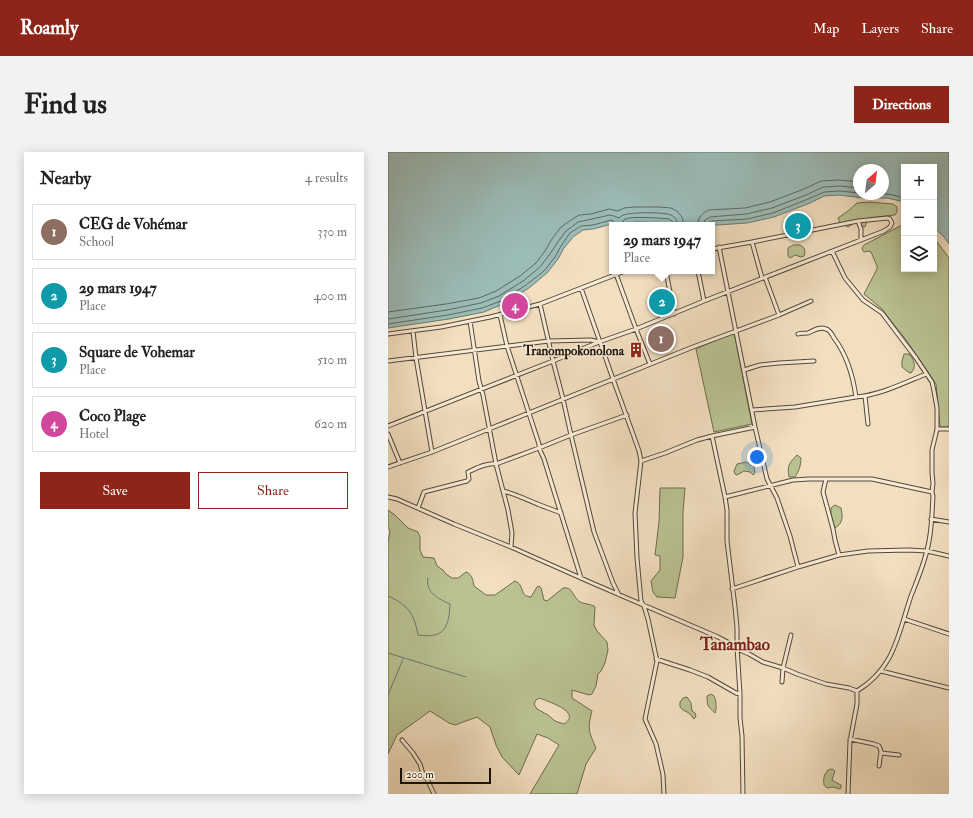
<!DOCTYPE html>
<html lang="en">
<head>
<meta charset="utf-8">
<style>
	body { margin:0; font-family:"IM FELL Double Pica",serif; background:#f2f2f2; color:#222 }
	.controls { position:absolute; right:12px; top:12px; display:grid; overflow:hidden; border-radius:0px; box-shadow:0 2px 10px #0003 }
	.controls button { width:36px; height:36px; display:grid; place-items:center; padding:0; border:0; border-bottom:1px solid #e0e0e0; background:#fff; color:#222; font:20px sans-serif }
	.compass { position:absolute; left:465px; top:12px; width:36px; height:36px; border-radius:50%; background:#fff; box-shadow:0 2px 10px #0003; rotate:28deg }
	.scale { position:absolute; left:12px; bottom:10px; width:91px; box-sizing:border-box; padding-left:4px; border:2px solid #1e160b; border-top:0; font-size:11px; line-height:14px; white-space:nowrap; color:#1e160b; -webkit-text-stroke:3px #f7ead6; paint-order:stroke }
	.you { position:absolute; left:369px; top:305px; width:14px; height:14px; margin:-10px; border:3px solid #fff; border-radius:50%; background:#1a73e8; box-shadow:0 0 0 6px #1a73e833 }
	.badge { display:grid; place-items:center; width:26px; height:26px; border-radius:50%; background:#8f2418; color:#fff; font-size:13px; font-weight:700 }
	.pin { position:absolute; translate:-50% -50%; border:2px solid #fff; box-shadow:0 1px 4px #0006 }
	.popup { position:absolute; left:221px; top:70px; width:106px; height:52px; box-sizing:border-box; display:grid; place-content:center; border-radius:0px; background:#fff; filter:drop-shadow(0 1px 3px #0005); font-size:13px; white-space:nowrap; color:#767676 }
	.popup b { font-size:15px; color:#222 }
	.popup::after { content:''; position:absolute; left:50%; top:100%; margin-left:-8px; border:8px solid transparent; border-top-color:#fff }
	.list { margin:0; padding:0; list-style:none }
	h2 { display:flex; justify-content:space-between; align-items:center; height:52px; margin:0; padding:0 16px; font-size:17px }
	h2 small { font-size:13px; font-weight:400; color:#767676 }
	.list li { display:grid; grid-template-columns:26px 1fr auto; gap:12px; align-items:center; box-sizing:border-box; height:56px; margin:0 8px 8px; padding:0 8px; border:1px solid #e0e0e0; border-radius:0px }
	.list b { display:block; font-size:15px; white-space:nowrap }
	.list p { margin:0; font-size:13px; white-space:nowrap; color:#767676 }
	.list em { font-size:13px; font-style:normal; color:#767676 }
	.actions { display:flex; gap:8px; padding:12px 16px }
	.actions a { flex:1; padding:9px 0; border:1px solid #8f2418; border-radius:0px; text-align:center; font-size:14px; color:#8f2418 }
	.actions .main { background:#8f2418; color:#fff }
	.icon { flex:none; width:22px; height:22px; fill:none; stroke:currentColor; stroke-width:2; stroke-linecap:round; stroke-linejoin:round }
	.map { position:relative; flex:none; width:561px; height:642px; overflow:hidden; border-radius:0px }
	header { display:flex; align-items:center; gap:24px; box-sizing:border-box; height:56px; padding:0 20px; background:#8f2418; color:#fff }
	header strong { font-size:19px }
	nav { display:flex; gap:22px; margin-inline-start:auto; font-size:14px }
	.intro { display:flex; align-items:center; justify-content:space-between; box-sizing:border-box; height:96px; padding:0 24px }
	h1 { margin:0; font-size:28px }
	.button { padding:10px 18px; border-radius:0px; background:#8f2418; color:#fff; font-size:14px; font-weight:700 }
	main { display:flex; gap:24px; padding:0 24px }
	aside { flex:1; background:#fff; border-radius:0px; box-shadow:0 2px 10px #0003 }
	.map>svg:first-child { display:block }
</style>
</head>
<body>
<header>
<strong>Roamly</strong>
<nav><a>Map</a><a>Layers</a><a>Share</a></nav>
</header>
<div class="intro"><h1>Find us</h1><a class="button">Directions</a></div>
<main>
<aside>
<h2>Nearby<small>4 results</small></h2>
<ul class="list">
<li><span class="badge" style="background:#8d6e63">1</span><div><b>CEG de Vohémar</b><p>School</p></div><em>330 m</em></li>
<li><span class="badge" style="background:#0f9aa8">2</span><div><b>29 mars 1947</b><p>Place</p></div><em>400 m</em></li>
<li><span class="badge" style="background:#0f9aa8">3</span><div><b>Square de Vohemar</b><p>Place</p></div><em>510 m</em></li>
<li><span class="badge" style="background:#d1479c">4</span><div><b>Coco Plage</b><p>Hotel</p></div><em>620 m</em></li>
</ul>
<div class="actions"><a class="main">Save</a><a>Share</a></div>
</aside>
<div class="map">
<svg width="561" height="642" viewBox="0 0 561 642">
	<rect width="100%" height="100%" fill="#f2dfc0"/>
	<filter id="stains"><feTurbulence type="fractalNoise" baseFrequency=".005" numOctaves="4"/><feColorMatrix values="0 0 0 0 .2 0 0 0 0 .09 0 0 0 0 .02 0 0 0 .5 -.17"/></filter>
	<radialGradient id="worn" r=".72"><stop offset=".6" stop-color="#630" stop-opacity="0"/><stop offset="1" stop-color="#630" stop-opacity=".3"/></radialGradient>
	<!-- green -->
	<path fill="#bac292" stroke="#6c6c4e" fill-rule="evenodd" d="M482,50L505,52L509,55V60L507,63L480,66L477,75H476L473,73L471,68L460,75L452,71L450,66L460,59L469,51Z
		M516,72V117H546V86L561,106V275H552L548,232L521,192L494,157L476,142L489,117V114L483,100L480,99L477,100L475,99L474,96L476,93Z
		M405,93H412L416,96L417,101L416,104L413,105L407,103L402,106L400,104V96Z
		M346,180L364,272L326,280L308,197Z
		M516,202H521C526,207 529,215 523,221L520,220L514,215V209Z
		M409,303L413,306C413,313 411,319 407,325H401C399,314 401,311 409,303Z
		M358,310L366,315L367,321L365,323L362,320L356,319L349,323L347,322L346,319L349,312Z
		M272,336H297L295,360V405L287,446L269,445L265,440L263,429L272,418V404L267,403L271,370Z
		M447,353L453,356C455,365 455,371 447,376L443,363V356Z
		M0,358L7,363L20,376L30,380L32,385V398L35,405L46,406L49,414L55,418L58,422L64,426H70L78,420C84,422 85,428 86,434L98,443H107L127,429C129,430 131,431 132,433C136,439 133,444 143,445L149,435L151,434L153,436L156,448L159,449L175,436C185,434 185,446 192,450C196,452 202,452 206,454L207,455L206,473L209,479L219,490L220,498L217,511L213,519L210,522L208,534L204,542L201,543L184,538V546L204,559C199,577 201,580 208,596L198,612L189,642H142L171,593L160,586L149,582L131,623L114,605L108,593L102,575L89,565L67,573L61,571L42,559L9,583L0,602V390L2,379L0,375ZM151,546C159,549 195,560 176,572L167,569L160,563L149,557L146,552L148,548Z
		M323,542L326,544C328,547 329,557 327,561C320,554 319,555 319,544Z
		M299,545L303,551L304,559L307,561L308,564L306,567L301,561L295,558L292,555V550L295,546Z
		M444,617L447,619L444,628L447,630L453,633V636L452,637L445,635L439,636L436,633C435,626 436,623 440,618Z"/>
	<!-- water -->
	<path fill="#9cbcb8" stroke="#6a7a73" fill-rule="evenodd" d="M0,0H561V92L556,85L546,75V15H516V52L512,49L499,46H476L451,43L436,44L422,51L386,65L359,71L330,73L248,70L238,71H227L205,77L195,78L185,85L176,96L170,107L159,121L141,136L115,152L96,160L61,167L0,176ZM471,18H495V42H471Z"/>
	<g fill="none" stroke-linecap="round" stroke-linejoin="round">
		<!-- shore -->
		<path stroke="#5d6962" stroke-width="1" d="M476,42C488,42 505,40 516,47
			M235,73C235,70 234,69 237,67C244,64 273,66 281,67L284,69L285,73
			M309,73C310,66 314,61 321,58L357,56L382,50L416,37L433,29L451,28L471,30
			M315,73L317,68L322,65L358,62L384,56L418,43L435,35L452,34L471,36
			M320,73L321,71L324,69L359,67L385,61L420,47L436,40L452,39L471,41
			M0,160L58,152L91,146L108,139L132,124L148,111L157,99L164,87L173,75L186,66L191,63L203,62L221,57L230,59L236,56L246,55H272L283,56L289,59L294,65L296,73
			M0,167L59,158L93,151L111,144L135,129L152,115L162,102L169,91L178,79L190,70L222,63L226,64L231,66C232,65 234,63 236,63C242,60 277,60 283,63C288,65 289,69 290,73
			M0,172L60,163L94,156L113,149L138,133L156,119L167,105L173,94L182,81L193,74L205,73L223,68L226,70L228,73"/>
		<!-- stream -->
		<path stroke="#6a7a73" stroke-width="1" d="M0,444C20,453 26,461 30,483C56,487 61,476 62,452C51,447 37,441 40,426
			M0,501L78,525
			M0,543L15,507"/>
		<defs>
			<path id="minor" d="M470,69L473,77V87
				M364,90L374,126
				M331,95L367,275L379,327L389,346L402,384L410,415
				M278,119L286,162
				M310,119L316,149
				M228,122L248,177L262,212
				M377,125L391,163
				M193,136L225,227L245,282L251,299L253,309L247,361L249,406L253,449L256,454L260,467L269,509L257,567L268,592L274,618L275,623L276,642
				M152,152L165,209L175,247L183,283L206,380L225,431L231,443
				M112,163L119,194L151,292V296L156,307L193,426
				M82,169L91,229L95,243L108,312L120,358L124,381L123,395
				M25,179L28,206L44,300
				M0,182L53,175L102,165L152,152L237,119
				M410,182C413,181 417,181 420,181C425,179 431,174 438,177C442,178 444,182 446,186C459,203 465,224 468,245
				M0,209L161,189L203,188L211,190
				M356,218L372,213L391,211L426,209
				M477,244L480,272
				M364,258L407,255L468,245C492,243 516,231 538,222
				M0,274L165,209L211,190L248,177L316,149L496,79L502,75L504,71L502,67L500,66L470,69L364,90L324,97
				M549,277H561
				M0,282L12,311
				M324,284L337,345L339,358V389L347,455L349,476V495L352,542V566L354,584L355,642
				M253,309L277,301L309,288L324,284L367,275
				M0,315L44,300L101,277L305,195L391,163L423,149
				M438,327L435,340L445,377L447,388L451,403
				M115,339C128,342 139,348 152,353C159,356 166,358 173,361
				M0,345L9,347L66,372L123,395L204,431L330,485L349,495L354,499L361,502L375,510L395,516L409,522L438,532L461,536L469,539C507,516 510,482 523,444C530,426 538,408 541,389C544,374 544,359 545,344L544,340L545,331L544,321V298L549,277V256L546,239L544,230L528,206L494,161L475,148L457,126L444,99
				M337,345L405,328L421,327H484L544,340
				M30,356L36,340L79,329L81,327L80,320C89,316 98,311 108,312L151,296L183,283L239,263
				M543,367L561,370
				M344,437L410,415L451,403L480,399L520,398L539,399L561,404
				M516,467L561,482
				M268,507L302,518L320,525L348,541L352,542
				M493,519L561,536
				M394,530L395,516L403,483
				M462,587L486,592L491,594L493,599L491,614
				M14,588L25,601L32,612L35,622L39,627L46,642
				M493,601L511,603
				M460,642L462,589L469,552V539"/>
		</defs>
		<!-- minor casing -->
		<use href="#minor" stroke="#534838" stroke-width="5"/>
		<!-- minor -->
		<use href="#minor" stroke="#f7ead6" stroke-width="3"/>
	</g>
	<!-- icons -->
	<defs>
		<symbol id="building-bare" viewBox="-9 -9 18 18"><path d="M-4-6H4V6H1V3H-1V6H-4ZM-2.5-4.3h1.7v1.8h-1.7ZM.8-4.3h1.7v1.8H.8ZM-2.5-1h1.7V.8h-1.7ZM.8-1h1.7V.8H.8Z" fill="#8f2418" stroke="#f7ead6" stroke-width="2.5" paint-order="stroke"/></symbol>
	</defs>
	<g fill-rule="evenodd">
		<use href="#building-bare" x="237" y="187" width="22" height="22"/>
	</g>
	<g text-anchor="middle" stroke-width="3" stroke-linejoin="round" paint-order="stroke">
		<!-- poi labels -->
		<g font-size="13" font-weight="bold" fill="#1e160b" stroke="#f7ead6" text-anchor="end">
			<text x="236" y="203">Tranompokonolona</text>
		</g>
		<!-- district labels -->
		<g font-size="17" font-weight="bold" fill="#7a1f14" stroke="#f7ead6">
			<text x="347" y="498">Tanambao</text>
		</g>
	</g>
	<rect width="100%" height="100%" filter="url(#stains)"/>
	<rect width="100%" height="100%" fill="url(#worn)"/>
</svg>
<div class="controls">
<button>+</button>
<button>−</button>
<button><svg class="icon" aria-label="layers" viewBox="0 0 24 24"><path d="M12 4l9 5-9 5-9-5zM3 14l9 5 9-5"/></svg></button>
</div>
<svg class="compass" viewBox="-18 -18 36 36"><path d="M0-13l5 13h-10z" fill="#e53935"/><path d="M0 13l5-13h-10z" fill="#767676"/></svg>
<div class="scale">200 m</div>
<div class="you"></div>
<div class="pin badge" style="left:273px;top:187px;background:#8d6e63">1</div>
<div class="pin badge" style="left:274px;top:150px;background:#0f9aa8">2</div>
<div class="popup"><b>29 mars 1947</b>Place</div>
<div class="pin badge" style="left:410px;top:74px;background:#0f9aa8">3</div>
<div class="pin badge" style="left:127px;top:154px;background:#d1479c">4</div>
</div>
</main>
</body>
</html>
